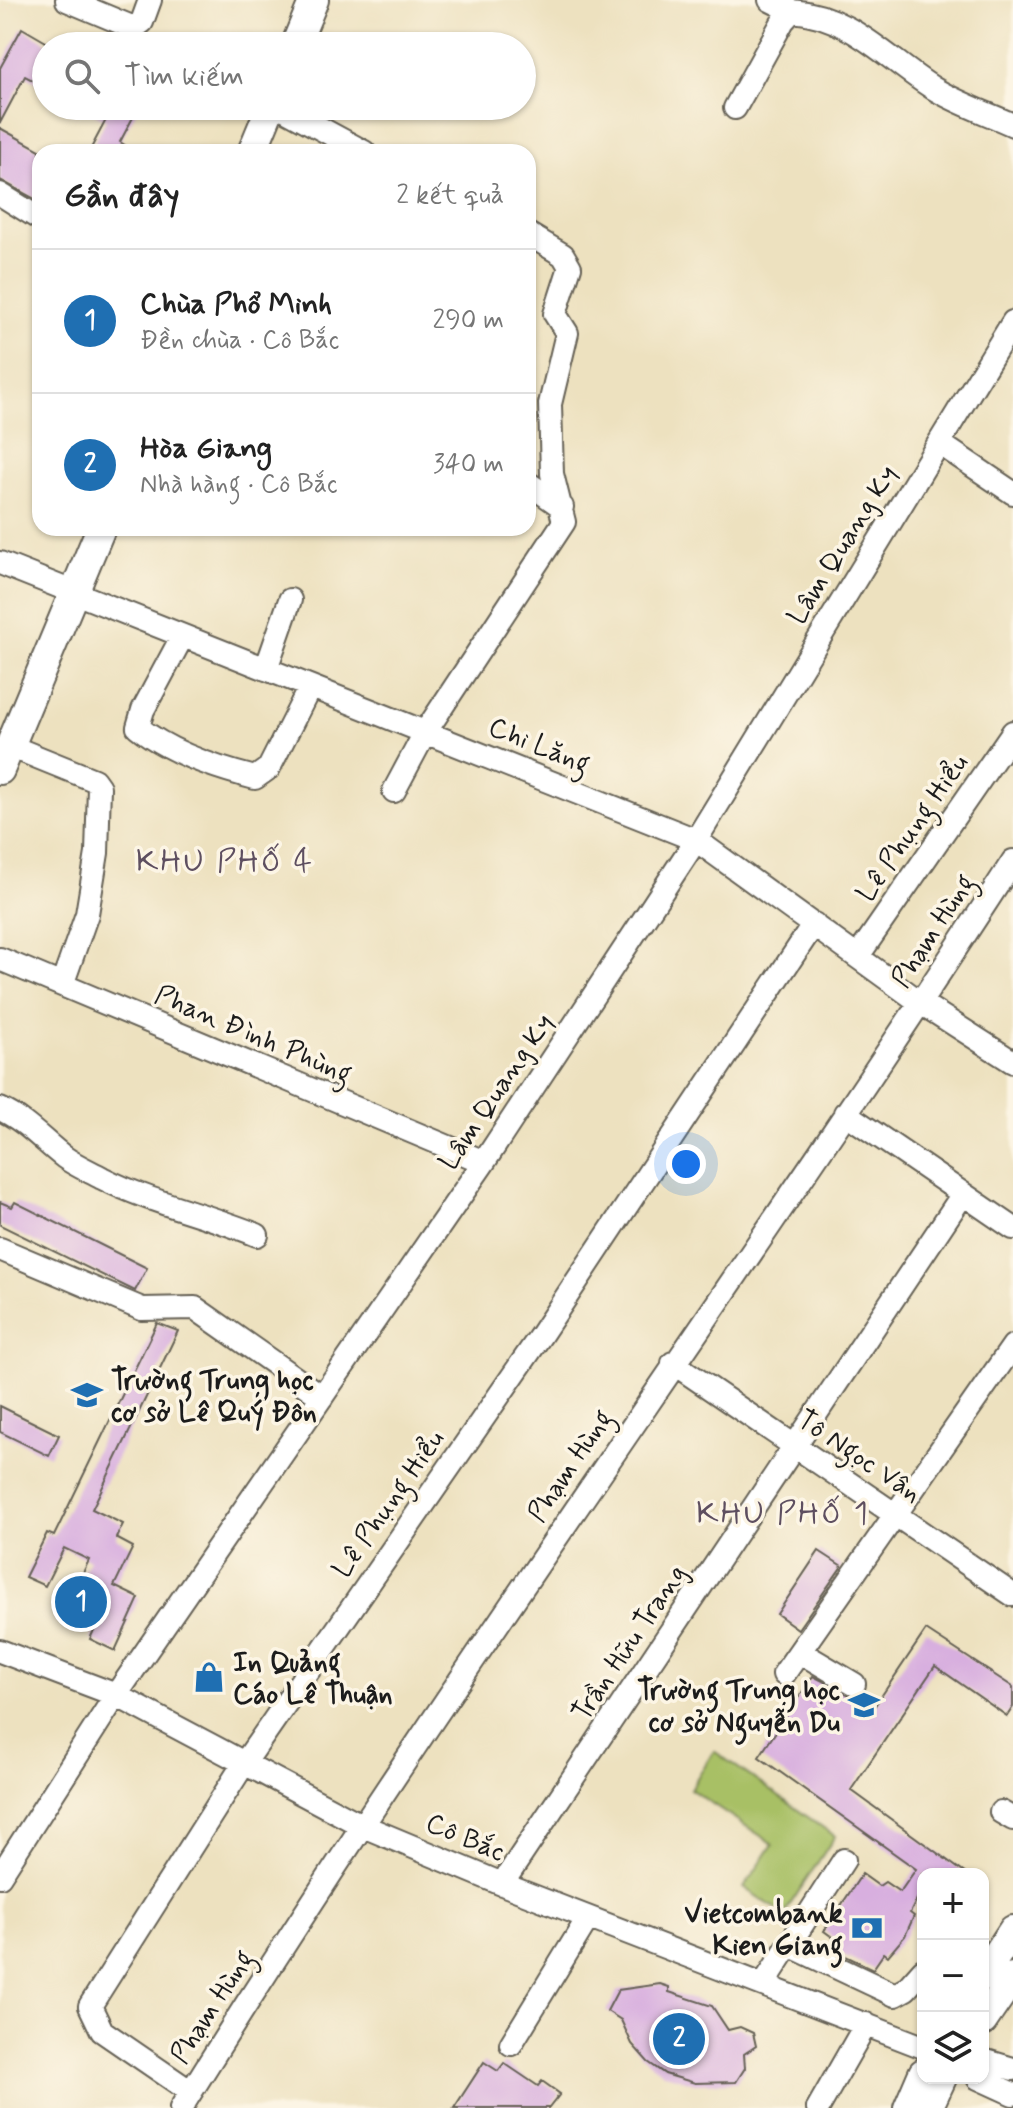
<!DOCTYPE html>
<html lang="vi">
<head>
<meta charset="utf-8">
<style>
	body { margin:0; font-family:Mynerve,sans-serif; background:#f2f2f2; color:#222 }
	.controls { position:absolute; right:24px; bottom:24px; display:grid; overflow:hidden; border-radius:16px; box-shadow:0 2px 6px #0004 }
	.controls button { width:72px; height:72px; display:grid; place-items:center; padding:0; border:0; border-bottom:2px solid #e0e0e0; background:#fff; color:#222; font:40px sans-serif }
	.you { position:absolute; left:686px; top:1164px; width:28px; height:28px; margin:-20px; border:6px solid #fff; border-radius:50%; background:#1a73e8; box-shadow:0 0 0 12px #1a73e833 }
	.badge { display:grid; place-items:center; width:52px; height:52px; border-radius:50%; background:#1f6fb2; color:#fff; font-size:26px; font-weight:700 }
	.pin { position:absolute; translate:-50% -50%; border:4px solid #fff; box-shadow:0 2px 8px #0006 }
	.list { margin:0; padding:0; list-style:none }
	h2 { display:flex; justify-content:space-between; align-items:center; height:104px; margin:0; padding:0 32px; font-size:34px }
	h2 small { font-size:26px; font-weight:400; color:#767676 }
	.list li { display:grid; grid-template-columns:52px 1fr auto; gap:24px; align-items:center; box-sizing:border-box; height:144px; padding:0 32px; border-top:2px solid #e0e0e0 }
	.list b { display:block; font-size:30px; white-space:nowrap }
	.list p { margin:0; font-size:26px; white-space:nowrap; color:#767676 }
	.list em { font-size:26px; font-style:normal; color:#767676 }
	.icon { flex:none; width:44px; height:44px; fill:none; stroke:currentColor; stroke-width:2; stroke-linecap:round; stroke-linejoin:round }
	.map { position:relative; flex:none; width:1013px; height:2108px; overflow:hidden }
	.search { position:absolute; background:#fff; box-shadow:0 2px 6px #0004; left:32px; top:32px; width:504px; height:88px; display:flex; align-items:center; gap:20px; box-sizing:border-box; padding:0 28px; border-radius:44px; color:#767676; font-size:30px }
	.panel { position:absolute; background:#fff; box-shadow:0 2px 6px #0004; left:32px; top:144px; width:504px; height:392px; border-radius:24px }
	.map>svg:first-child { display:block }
</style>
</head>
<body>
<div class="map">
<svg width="1013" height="2108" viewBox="0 0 1013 2108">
	<rect width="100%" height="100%" fill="#fcf5e5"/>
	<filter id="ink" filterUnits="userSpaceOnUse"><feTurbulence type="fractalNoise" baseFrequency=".0125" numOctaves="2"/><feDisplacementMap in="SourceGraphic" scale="16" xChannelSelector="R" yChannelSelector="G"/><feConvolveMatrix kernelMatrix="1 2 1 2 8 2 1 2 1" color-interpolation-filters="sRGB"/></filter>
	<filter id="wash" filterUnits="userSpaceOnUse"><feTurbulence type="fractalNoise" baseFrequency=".006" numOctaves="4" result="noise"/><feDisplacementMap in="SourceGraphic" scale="32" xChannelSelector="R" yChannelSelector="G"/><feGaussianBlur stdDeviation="1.8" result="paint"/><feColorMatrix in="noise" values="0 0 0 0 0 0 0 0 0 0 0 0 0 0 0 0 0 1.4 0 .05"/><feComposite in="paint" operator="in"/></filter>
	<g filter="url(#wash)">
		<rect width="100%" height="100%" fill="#ede1bf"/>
		<!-- green -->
		<path fill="#a8c065" stroke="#626e40" stroke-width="2" d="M714,1751L835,1836L784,1914L744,1888L773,1844L690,1789Z"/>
		<g id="blocks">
			<!-- building -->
			<path fill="#d8afdf" d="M22,28L46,42V87L25,76L0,123V68Z
				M80,106H139L120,142L136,152H89L106,120Z
				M0,128L40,150V202L0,180Z
				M0,1202L12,1207L15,1202L147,1268L135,1291L0,1225Z
				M157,1323L178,1331L92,1509L123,1524L116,1538L133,1547L114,1586L139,1598L115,1651L90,1639L94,1630L63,1616L89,1560L64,1548L45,1586L25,1577L47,1533L54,1536Z
				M0,1406L59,1435L49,1456L0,1432Z
				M819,1551L842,1566L798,1629L777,1614Z
				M926,1630L1013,1687V1707L1007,1716L935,1666L851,1790L966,1874H923V1887L910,1913L914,1916L905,1936L888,1956L884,1953L873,1969L837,1952L839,1942L824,1931L862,1874L879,1886L885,1882L900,1892L916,1869L759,1757L813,1676L874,1707Z
				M660,1984L669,1987V1992L712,2006L728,2030L740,2027L753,2033L756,2046L744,2054L745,2068L736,2082L695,2083L665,2074L648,2062L632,2044L621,2020L607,2011L618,1990Z
				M484,2062L498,2071L504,2063L538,2086L542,2081L560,2094L549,2108H454Z"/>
		</g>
	</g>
	<g filter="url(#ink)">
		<use href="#blocks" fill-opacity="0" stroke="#656155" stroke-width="2"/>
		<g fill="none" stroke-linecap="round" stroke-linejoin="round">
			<defs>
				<path id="minor" d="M67,0L134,28L142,22L150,0
					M770,0L792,11
					M279,106L364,152
					M735,108L783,21L792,11C850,15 887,59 933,88C957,103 987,113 1013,125
					M0,194L40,219
					M939,443L1013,493
					M528,483L562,507
					M0,563L696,840L921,1003L1013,1062
					M182,637L143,710L138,727C170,753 216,768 255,778L269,768L310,687
					M266,669L290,600
					M10,746L94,780L99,787L97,853L87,914L62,985
					M394,791L426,731L564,522L552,474L550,404L567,333L555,314L570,267L563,255L528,234
					M858,956L1013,732
					M0,959L484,1162
					M0,1109C25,1120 43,1141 64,1157C75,1165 89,1171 102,1178C151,1203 206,1214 257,1235
					M845,1113L1013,1228
					M0,1249L142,1309L195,1308L322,1397
					M673,1363L1013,1595
					M0,1651L116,1695L363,1826L502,1884L923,2047
					M800,1652L854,1684
					M784,1674L1013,1346
					M1001,1812L1013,1819
					M0,1876L116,1695L484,1162L696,840L1013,322
					M502,1884L963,1194
					M789,1945L895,1995L906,1989L923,1970
					M763,1985L844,1860
					M511,2044L588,1918
					M983,2060L1013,2069
					M978,2078L1013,2094
					M191,2092L102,2031L90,2006L243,1765L541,1335L814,924
					M181,2108C445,1683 742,1280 1013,861
					M818,2108L866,2024"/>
				<path id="major" d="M295,46L314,0
					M252,152L271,106
					M0,770L101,528
					M983,1976L1013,1930
					M983,2021L1013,1977
					M908,2108L923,2073
					M928,2108L942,2078"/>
			</defs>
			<!-- minor casing -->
			<use href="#minor" stroke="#656155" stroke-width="26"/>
			<!-- major casing -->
			<use href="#major" stroke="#656155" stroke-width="32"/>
			<!-- minor -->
			<use href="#minor" stroke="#fff" stroke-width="22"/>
			<!-- major -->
			<use href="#major" stroke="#fff" stroke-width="28"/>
		</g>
	</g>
	<!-- icons -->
	<defs>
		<symbol id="school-bare" viewBox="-9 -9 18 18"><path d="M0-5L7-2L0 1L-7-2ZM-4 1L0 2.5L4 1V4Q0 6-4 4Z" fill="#1f6fb2" stroke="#fcf5e5" stroke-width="2.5" paint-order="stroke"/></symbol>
		<symbol id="shop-bare" viewBox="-9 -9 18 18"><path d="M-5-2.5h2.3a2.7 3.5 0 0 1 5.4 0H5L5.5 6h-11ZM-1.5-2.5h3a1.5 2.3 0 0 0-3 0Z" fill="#1f6fb2" stroke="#fcf5e5" stroke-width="2.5" paint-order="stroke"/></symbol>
		<symbol id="bank-bare" viewBox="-9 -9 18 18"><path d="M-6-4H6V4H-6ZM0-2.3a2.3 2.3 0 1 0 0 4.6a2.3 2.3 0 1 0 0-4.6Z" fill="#1f6fb2" stroke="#fcf5e5" stroke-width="2.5" paint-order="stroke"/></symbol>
	</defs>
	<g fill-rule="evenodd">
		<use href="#school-bare" x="65" y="1373" width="44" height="44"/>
		<use href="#shop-bare" x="187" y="1655" width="44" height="44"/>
		<use href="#school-bare" x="842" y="1683" width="44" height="44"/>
		<use href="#bank-bare" x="845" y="1906" width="44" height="44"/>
	</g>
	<g text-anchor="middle" stroke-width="7" stroke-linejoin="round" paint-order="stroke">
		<!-- street labels -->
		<g font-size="28" fill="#1c1c1c" stroke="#fcf5e5">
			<text transform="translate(841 544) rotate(-58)" y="10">Lâm Quang Ky</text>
			<text transform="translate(540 744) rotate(22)" y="10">Chi Lăng</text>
			<text transform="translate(911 827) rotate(-55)" y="10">Lê Phụng Hiểu</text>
			<text transform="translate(932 930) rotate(-57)" y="10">Phạm Hùng</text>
			<text transform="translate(254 1033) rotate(23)" y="10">Phan Đình Phùng</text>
			<text transform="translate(495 1091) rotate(-56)" y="10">Lâm Quang Ky</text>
			<text transform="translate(860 1455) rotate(34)" y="10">Tô Ngọc Vân</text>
			<text transform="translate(569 1465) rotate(-56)" y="10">Phạm Hùng</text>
			<text transform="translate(387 1503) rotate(-55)" y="10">Lê Phụng Hiểu</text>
			<text transform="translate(628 1642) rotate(-56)" y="10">Trần Hữu Trang</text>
			<text transform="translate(466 1836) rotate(23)" y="10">Cô Bắc</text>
			<text transform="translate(211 2006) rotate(-57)" y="10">Phạm Hùng</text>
		</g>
		<!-- poi labels -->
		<g font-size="28" font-weight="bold" fill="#1c1c1c" stroke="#fcf5e5" text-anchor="start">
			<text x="111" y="1389">Trường Trung học<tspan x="111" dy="32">cơ sở Lê Quý Đôn</tspan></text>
			<text x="233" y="1671">In Quảng<tspan x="233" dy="32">Cáo Lê Thuận</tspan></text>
			<text x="840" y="1699" text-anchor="end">Trường Trung học<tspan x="840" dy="32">cơ sở Nguyễn Du</tspan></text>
			<text x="843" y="1922" text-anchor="end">Vietcombank<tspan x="843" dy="32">Kien Giang</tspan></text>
		</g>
		<!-- quarter labels -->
		<g font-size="32" letter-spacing="2" fill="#5e4f60" stroke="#fcf5e5">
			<text x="225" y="871">KHU PHỐ 4</text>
			<text x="783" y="1523">KHU PHỐ 1</text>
		</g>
	</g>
</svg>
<div class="controls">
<button>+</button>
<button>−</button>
<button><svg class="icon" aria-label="layers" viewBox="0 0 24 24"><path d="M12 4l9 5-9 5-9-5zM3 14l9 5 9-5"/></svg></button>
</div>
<div class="you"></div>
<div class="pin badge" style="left:81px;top:1602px">1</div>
<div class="pin badge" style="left:679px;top:2039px">2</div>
<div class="search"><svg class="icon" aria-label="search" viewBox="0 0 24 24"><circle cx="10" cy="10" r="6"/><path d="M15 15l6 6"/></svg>Tìm kiếm</div>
<section class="panel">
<h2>Gần đây<small>2 kết quả</small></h2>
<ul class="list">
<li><span class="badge">1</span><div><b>Chùa Phổ Minh</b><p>Đền chùa · Cô Bắc</p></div><em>290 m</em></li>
<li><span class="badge">2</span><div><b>Hòa Giang</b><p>Nhà hàng · Cô Bắc</p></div><em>340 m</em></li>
</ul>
</section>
</div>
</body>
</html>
